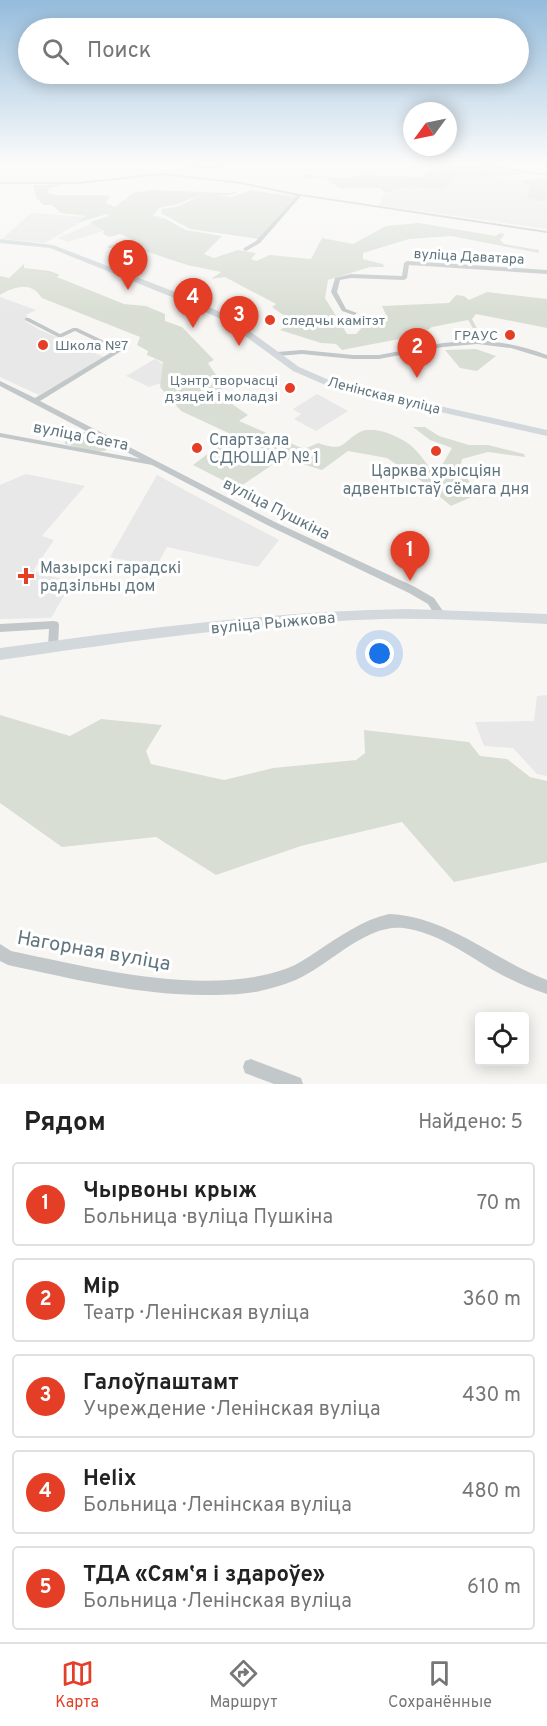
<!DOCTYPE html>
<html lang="ru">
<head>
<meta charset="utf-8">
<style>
	body { margin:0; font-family:Overpass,sans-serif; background:#f2f2f2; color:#222 }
	.controls { position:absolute; right:18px; bottom:18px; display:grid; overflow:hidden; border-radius:6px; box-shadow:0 3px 15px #0003 }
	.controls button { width:54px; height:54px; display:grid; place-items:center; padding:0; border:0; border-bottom:2px solid #e0e0e0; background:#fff; color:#222; font:30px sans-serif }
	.compass { position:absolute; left:403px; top:102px; width:54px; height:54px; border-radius:50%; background:#fff; box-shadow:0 3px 15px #0003; rotate:237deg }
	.you { position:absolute; left:380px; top:654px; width:21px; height:21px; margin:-15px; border:4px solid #fff; border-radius:50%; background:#1a73e8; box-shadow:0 0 0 9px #1a73e833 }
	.badge { display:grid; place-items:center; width:39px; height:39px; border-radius:50%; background:#e43f26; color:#fff; font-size:20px; font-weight:700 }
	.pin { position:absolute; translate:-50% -50px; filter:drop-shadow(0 2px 3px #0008) }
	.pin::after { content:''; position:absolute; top:32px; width:21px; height:18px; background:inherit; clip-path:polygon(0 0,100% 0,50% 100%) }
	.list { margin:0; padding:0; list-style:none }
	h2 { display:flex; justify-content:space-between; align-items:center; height:78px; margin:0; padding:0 24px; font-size:26px }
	h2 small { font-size:20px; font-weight:400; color:#767676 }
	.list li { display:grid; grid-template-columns:39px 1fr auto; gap:18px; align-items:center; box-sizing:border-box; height:84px; margin:0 12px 12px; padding:0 12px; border:2px solid #e0e0e0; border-radius:6px }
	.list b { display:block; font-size:22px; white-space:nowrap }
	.list p { margin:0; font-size:20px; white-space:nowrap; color:#767676 }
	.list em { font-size:20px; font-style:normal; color:#767676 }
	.icon { flex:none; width:33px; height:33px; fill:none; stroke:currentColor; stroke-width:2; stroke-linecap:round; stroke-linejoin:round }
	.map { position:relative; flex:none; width:547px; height:1084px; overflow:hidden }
	.search { position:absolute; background:#fff; box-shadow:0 3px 15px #0003; left:18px; right:18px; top:18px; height:66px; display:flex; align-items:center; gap:15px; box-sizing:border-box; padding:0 21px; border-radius:33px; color:#767676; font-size:22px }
	.sheet { height:558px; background:#fff }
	nav { display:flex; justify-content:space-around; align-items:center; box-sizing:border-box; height:84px; border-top:2px solid #e0e0e0; background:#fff; font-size:16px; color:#767676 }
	nav a { display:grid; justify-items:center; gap:3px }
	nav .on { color:#e43f26 }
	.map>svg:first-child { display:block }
</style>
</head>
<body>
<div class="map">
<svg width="547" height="1084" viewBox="0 0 547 1084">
	<rect width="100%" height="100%" fill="#f7f6f3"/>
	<!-- built -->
	<path fill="#e7e8e7" d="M477,174L520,181L530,188L527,199L547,202V229L378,205L386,193L405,187L444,189L454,176Z
		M31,213L89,217L45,243L2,239Z
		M100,220L106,230L68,242L58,238Z
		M0,297L36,310L26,315L29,319L25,321L40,330L104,357L39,395L0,377Z
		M155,359L172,370L173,379L149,387L126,376Z
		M317,394L348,411L316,431L294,419L301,414L293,409Z
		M26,474L85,486L42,536L54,540L33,571L72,582L51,618L0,619V485Z
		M157,475L205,501L279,540L258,567L167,547L156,567L110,557Z
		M547,695V776L537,774L513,748L484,746L475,722L534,721L537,696Z"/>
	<!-- green -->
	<path fill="#d9ded4" d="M453,163L523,173C499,181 480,173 454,176L445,189L405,187L386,193L380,188H339L325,178H303L302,176L305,174C317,177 346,180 358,175L422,177L428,170H435L436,166Z
		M547,177V202L527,199L530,188L520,181Z
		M67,184L50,188L47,193C67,198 89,193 110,196L105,203L115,207L133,193L152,190L229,193L241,191L231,195H217L231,197L251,190L297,197L259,239L190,229L161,213L162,209L179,206L204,194L178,204L159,208L153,216L162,217L157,220L164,218L186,230L222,236L204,254L214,258L238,250L256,253L251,259L256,261L270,255L311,259L322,238L353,244L386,226L419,223L496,236L500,233L505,234L500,240L504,244L539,250V253L451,236L409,239L363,253V259L383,264L384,267H370L328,280L325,298L347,334H356L368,321L378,322L387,317L382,306L449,303L456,295L464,296L469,300L487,292L547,299V328L476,314L472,319L481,336L479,338L468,320L432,327L420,335L342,350L336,344L321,343L280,330L293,322L272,307L276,304L225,277L211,279L221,272L187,265L148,252L126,257L121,248H108V246L133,239L120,234L110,237L103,234L104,231L90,222L109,216L107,214L77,223L86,216L61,213L52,205H44L36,198L33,185Z
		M24,264V268L50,271L60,275L57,277L124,304L146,306L165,314V321L182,327L214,360L208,363L224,387L216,393L248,415L239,421L304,449L318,443C346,452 339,444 360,432C373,425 398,436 409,444C420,452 428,467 437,477H447L442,465L452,448L430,440L413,427H425L439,436L469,445H488L524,454L525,457L488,452L462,459L460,468L478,494L451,506L420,480L387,458L348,451L322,470L280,457L181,411L160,387L163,362L147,355L148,351L137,345L140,337L42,298C31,281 15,286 0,295V276L9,278Z
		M476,349L496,356L477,371L460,368L445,350Z
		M83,432H90L113,444C106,459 78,447 65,444V441Z
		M222,443L275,463L238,488L193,465Z
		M0,715L70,736L101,719L162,725L146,751L151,764L224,780L273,768L356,760L365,753L364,730L469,742L480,756L507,759L530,777L547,781V862L454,882L402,822L301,846L216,875L156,837L62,847L0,803Z"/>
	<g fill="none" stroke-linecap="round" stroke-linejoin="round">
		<!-- minor -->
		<path fill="#c2c7c9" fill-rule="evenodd" d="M165,163H175L222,168L220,169Z
			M467,163H474L547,174V176Z
			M161,173L241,182L300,194L547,231V233L301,196L260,243L246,251L243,249L244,248L256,241L297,196L241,184L161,175L79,184H0V182H79Z
			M407,261L547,270V274L409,265L407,278L404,280L351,278L340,280L337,292L346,309L357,313L354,315L342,311L331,292L335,278L351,274L402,276L404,263Z
			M25,318H29L60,334L73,328H77L123,350L40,401L277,523L415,587L434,598L445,614L444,617L440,618L436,617L428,604L409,593L271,527L152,465L0,437V433L140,459L0,386V381L35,398L115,350L75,331L62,337H58L25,320Z
			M477,340C502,342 524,346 547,355V359L511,348L477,344L443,347L379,359H353L302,354L277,356L274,354L277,352L302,350L353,355H379L443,343Z
			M54,621L58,622L59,625L58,647L57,650L53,651L49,650L48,647L49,629L0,632V624Z
			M389,914C447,916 494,960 547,980V994C528,988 511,980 493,970C466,954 436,932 403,928C369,924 335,959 307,974C292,983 276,987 260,991C242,995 223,995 205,995C139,995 73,979 8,965L0,961V944L11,951C92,968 209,998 288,968C298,964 307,958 316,952C339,937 362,920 389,914Z
			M251,1059L301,1078L303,1084H274L245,1073L243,1067L245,1061Z"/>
		<!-- major -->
		<path fill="#d2d8db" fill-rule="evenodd" d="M0,239L53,245L178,293L229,316L299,367L336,383L547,430V436L330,387L293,371L223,320L172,297L50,248L0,243Z
			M408,609L547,614V624C493,621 438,618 384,619C255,623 127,642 0,660V648C135,630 271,611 408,609Z"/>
	</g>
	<!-- sky -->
	<linearGradient id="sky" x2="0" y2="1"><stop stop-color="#95bcdc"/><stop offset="0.52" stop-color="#fbfbfa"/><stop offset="1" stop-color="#fbfbfa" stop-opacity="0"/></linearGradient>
	<rect width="547" height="314" fill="url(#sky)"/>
	<!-- markers -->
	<g fill="#e43f26" stroke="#fff" stroke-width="2">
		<circle cx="270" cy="320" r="6"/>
		<circle cx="510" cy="335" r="6"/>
		<circle cx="43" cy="345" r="6"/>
		<circle cx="290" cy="388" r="6"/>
		<circle cx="197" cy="448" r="6"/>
		<circle cx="436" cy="451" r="6"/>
		<path d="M23 567h6v6h6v6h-6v6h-6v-6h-6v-6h6z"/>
	</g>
	<g text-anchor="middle" stroke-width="6" stroke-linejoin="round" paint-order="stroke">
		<!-- far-street labels -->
		<g font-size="14" fill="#61757f" stroke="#fff">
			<text transform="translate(469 256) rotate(3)" y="5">вуліца Даватара</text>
			<text transform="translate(384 395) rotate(14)" y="5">Ленінская вуліца</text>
		</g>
		<!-- far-poi labels -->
		<g font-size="14" fill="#61757f" stroke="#fff" text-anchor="start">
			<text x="282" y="325">следчы камітэт</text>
			<text x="498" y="340" text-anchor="end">ГРАУС</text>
			<text x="55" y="350">Школа №7</text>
			<text x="278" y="385" text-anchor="end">Цэнтр творчасці<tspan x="278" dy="16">дзяцей і моладзі</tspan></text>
		</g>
		<!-- street labels -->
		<g font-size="16" fill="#61757f" stroke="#fff">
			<text transform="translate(81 435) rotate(11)" y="6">вуліца Саета</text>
			<text transform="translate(277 508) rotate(27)" y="6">вуліца Пушкіна</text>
			<text transform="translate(273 622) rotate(-5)" y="6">вуліца Рыжкова</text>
		</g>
		<!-- poi labels -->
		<g font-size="16" fill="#61757f" stroke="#fff" text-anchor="start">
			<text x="209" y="445">Спартзала<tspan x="209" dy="18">СДЮШАР № 1</tspan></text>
			<text x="436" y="476" text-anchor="middle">Царква хрысціян<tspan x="436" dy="18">адвентыстаў сёмага дня</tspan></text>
			<text x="40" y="573">Мазырскі гарадскі<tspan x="40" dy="18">радзільны дом</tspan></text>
		</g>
		<!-- near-street labels -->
		<g font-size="20" fill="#61757f" stroke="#fff">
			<text transform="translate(94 950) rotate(10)" y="7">Нагорная вуліца</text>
		</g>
	</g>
</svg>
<div class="controls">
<button><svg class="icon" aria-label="locate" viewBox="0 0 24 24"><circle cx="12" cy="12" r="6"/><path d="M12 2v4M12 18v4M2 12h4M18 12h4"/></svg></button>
</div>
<svg class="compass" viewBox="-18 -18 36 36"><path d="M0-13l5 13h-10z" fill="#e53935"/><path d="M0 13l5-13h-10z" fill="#767676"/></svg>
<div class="you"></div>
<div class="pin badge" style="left:410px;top:581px">1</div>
<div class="pin badge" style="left:417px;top:378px">2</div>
<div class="pin badge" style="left:239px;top:346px">3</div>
<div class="pin badge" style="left:193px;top:328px">4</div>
<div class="pin badge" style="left:128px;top:290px">5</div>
<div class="search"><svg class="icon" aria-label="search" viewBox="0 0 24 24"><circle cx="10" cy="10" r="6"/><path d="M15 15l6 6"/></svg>Поиск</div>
</div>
<section class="sheet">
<h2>Рядом<small>Найдено: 5</small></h2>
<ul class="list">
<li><span class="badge">1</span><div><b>Чырвоны крыж</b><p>Больница · вуліца Пушкіна</p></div><em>70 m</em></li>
<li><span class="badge">2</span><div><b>Мір</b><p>Театр · Ленінская вуліца</p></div><em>360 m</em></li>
<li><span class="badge">3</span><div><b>Галоўпаштамт</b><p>Учреждение · Ленінская вуліца</p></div><em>430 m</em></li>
<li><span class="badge">4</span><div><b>Helix</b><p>Больница · Ленінская вуліца</p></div><em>480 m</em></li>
<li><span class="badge">5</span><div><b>ТДА «Сямʼя і здароўе»</b><p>Больница · Ленінская вуліца</p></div><em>610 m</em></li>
</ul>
</section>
<nav>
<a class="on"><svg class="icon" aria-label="map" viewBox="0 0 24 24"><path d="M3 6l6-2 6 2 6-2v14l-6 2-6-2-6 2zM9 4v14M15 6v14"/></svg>Карта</a>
<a><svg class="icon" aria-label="directions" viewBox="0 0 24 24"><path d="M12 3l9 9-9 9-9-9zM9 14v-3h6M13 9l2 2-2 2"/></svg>Маршрут</a>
<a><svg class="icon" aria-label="saved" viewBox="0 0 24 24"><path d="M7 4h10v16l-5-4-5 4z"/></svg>Сохранённые</a>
</nav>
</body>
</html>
